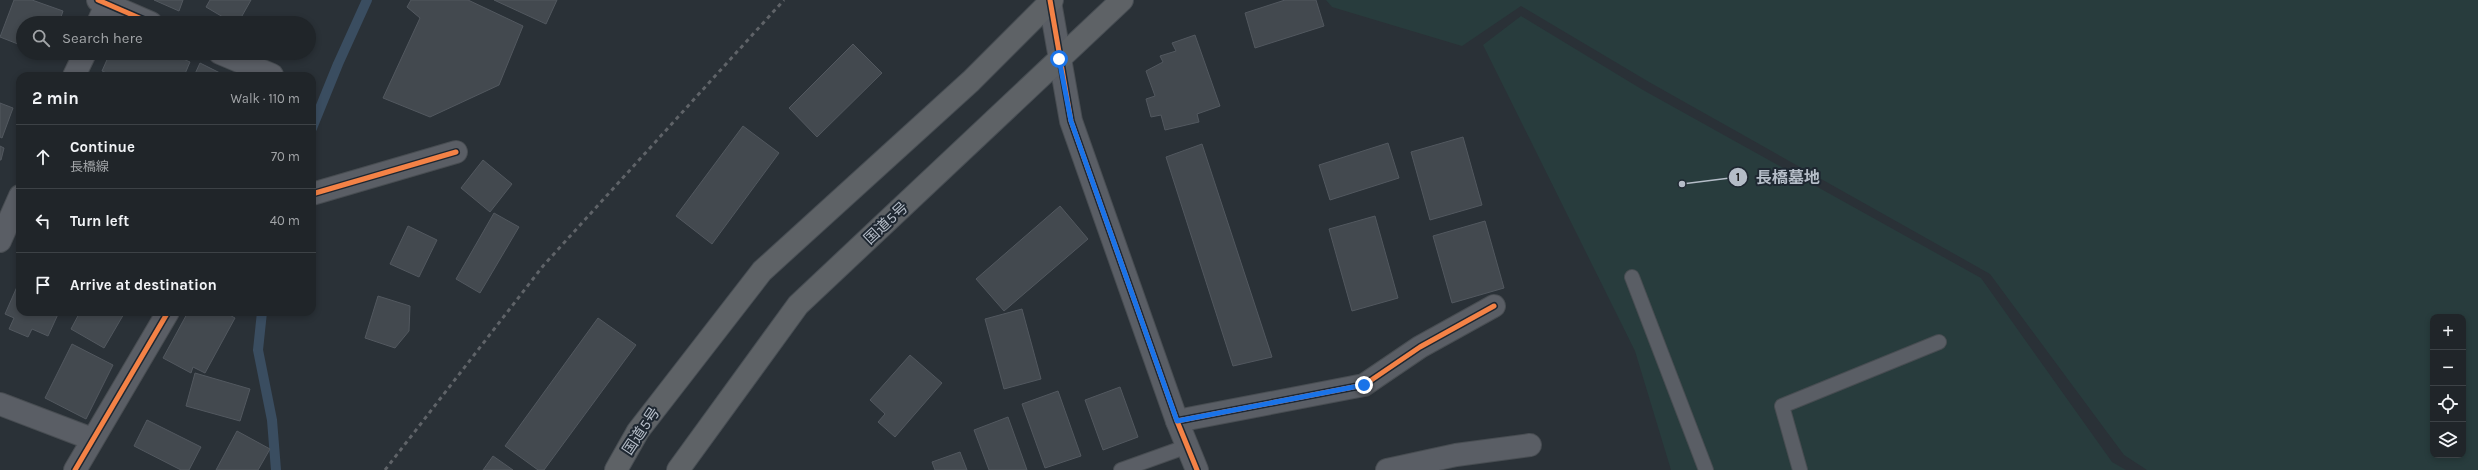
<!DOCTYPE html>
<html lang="en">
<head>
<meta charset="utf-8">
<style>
	body { margin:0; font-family:Karla,"Noto Sans JP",sans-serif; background:#2d3135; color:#f1f3f6 }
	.controls { position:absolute; right:12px; bottom:12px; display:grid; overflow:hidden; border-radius:8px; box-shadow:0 2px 6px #0003 }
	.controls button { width:36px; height:36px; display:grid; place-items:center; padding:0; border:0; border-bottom:1px solid #3d4246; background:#202529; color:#f1f3f6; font:20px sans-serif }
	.stop { position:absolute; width:12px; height:12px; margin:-9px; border:3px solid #1a73e8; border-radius:50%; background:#fff }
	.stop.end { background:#1a73e8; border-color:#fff; box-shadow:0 1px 4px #0008 }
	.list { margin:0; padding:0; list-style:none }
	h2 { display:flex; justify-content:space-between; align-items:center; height:52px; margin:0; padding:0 16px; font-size:17px }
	h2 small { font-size:13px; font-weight:400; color:#a2a5a8 }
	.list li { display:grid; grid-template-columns:26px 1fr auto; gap:12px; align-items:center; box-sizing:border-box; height:64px; padding:0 16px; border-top:1px solid #3d4246 }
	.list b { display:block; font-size:15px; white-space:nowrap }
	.list p { margin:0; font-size:13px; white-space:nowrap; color:#a2a5a8 }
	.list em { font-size:13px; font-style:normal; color:#a2a5a8 }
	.icon { flex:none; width:22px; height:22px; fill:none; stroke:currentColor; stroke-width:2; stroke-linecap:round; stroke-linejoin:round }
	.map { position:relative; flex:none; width:2478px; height:470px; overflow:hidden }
	.search { position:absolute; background:#202529; box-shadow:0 2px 6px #0003; left:16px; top:16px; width:300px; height:44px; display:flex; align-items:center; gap:10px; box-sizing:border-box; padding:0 14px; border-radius:22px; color:#a2a5a8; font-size:15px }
	.panel { position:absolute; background:#202529; box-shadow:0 2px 6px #0003; left:16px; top:72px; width:300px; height:244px; border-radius:12px }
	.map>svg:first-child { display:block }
</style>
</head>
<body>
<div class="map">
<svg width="2478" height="470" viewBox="0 0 2478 470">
	<rect width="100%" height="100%" fill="#2a3137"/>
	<!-- green -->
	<path fill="#283c3d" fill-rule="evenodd" d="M1326,0H2478V470H2147L2124,455L1990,274L1649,82L1521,6L1462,46L1332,7ZM2433,317H2463V455H2433Z
		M1521,16L1643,90L1981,278L2112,462L2126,470H1671L1635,351L1483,45Z"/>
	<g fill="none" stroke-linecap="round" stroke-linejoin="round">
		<!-- stream -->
		<path stroke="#3a4d60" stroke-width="10" d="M312,128L338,64L367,0
			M262,312L258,350L272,420L276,470"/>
	</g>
	<!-- building -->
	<path fill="#43494f" stroke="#52585f" d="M14,0H32L63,11L59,23H23V46L0,37Z
		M154,0H183L179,11Z
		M210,0H251L238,23H233L206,7Z
		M411,0H468L523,26L499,85L430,117L383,98L420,18L407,7Z
		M494,0H557L546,24Z
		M1285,0H1316L1324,26L1255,48L1245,13Z
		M1195,35L1220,106L1197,114L1199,122L1165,130L1161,115L1151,117L1146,99L1155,96L1146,71L1163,62L1160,56L1176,51L1172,43Z
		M853,44L882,73L817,137L789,108Z
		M110,53H170L190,62L184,76H114L102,71Z
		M200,63L226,76H194Z
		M0,103L13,108L2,138L0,137Z
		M743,126L779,153L712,244L676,216Z
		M1463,137L1482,205L1430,220L1411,152Z
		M1388,143L1399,178L1330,200L1319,165Z
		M1202,144L1272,357L1233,366L1166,157Z
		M0,146L4,148L1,160H0Z
		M483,160L512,184L490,212L461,188Z
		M1060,206L1088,239L1004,311L976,279Z
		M494,213L519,227L480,293L456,279Z
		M1375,216L1398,298L1352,311L1329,229Z
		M1485,221L1504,288L1452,303L1433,236Z
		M408,226L437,240L419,277L390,264Z
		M20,280V312H59L48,336L32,329L28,337L9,329L14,318L5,314Z
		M378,296L410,306L409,331L395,348L365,338Z
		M1022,309L1041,379L1004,389L985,319Z
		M80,312H125L104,348L71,329Z
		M188,312H224L235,318L205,373L193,367L191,373L163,358Z
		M598,318L636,345L544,470H538L505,446Z
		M72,344L113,365L86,419L45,398Z
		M910,355L942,383L895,437L878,422L885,414L870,400Z
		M195,373L250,389L240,421L186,406Z
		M1120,387L1138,437L1103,450L1085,400Z
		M1058,391L1081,456L1045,468L1022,404Z
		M1008,417L1027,470H989L974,430Z
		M147,420L201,447L189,470H181L134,446Z
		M237,431L270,449L258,470H216Z
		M960,452L967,470H935L932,462Z
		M493,456L513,470H483Z"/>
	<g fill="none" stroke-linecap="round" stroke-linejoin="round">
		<defs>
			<path id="service" d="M1632,277L1706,470
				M1121,470L1188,446
				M1800,470L1782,406L1939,342"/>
			<path id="minor" d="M98,0L151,23
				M98,23L108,0
				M220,53L272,75
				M74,76L85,53
				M312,194L456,152
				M0,241L20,196
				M0,404L92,439
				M1177,421L1364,385L1420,347L1494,306
				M75,470L168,312
				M1387,470L1456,455L1530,445"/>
			<path id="tertiary" d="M1050,2L1071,121L1177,421L1197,470"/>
			<path id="trunk" d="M616,470L638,431L762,271L971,81L1052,0
				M678,470L798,305L1122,0"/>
		</defs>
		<!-- service casing -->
		<use href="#service" stroke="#484d52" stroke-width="16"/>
		<!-- minor casing -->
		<use href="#minor" stroke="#484d52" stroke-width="24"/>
		<!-- tertiary casing -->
		<use href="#tertiary" stroke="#484d52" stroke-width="24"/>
		<!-- trunk casing -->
		<use href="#trunk" stroke="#474d53" stroke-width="24"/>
		<!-- service -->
		<use href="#service" stroke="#5a5e65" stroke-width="14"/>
		<!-- minor -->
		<use href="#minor" stroke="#5a5e65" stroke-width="22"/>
		<!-- tertiary -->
		<use href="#tertiary" stroke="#5a5e65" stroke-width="22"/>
		<!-- trunk -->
		<use href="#trunk" stroke="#5e6266" stroke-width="22"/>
		<!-- rail -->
		<path stroke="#5f6368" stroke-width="3" stroke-dasharray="4 4" stroke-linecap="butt" d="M385,470L543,266L784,0"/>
		<defs>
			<path id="cycleway" d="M98,0L151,23
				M1050,0L1071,121L1177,421L1197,470
				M312,194L456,152
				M1177,421L1364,385L1420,347L1494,306
				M75,470L168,312"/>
		</defs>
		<!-- cycleway casing -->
		<use href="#cycleway" stroke="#1e2731" stroke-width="8"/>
		<!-- cycleway -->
		<use href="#cycleway" stroke="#f48246" stroke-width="5"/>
	</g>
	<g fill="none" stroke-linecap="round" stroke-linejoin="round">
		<!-- route -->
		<path stroke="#1a73e8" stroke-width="5" d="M1059,59L1071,121L1177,421L1364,385"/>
	</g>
	<g text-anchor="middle" stroke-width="4" stroke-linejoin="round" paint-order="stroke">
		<!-- street labels -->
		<g font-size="15" fill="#b5bdc8" stroke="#1e2731">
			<text transform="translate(886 223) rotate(-43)" y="5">国道5号</text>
			<text transform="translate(641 431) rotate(-56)" y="5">国道5号</text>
		</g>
	</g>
	<!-- callouts -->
	<path fill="none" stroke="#b5bdc8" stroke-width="1.5" d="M1682 184L1738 177"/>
	<g fill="#b5bdc8" stroke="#1e2731" stroke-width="1.5">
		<circle cx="1682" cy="184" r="4"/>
		<circle cx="1738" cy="177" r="10"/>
	</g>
	<g font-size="12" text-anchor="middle" font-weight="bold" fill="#111">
		<text x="1738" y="181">1</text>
	</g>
	<g font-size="16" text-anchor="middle" font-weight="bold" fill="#b5bdc8" stroke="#1e2731" stroke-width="4" stroke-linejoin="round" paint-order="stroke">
		<text x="1788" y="183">長橋墓地</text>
	</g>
</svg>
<div class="controls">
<button>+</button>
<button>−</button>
<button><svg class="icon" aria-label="locate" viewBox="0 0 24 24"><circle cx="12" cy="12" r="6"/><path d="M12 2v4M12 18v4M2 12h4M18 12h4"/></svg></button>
<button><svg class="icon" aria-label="layers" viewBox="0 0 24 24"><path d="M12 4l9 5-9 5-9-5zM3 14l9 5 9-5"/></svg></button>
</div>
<div class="stop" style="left:1059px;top:59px"></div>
<div class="stop end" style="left:1364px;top:385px"></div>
<div class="search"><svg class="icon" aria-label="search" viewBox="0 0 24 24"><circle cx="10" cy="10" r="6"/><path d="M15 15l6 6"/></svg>Search here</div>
<section class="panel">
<h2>2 min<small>Walk · 110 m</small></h2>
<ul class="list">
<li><svg class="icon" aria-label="ahead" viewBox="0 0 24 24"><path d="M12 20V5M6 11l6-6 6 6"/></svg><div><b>Continue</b><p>長橋線</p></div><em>70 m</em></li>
<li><svg class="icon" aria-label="left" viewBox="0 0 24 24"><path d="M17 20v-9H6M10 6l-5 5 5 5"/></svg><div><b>Turn left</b></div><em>40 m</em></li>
<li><svg class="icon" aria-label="arrive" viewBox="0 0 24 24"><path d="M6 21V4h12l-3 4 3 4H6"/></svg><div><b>Arrive at destination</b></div></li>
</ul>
</section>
</div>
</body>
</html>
